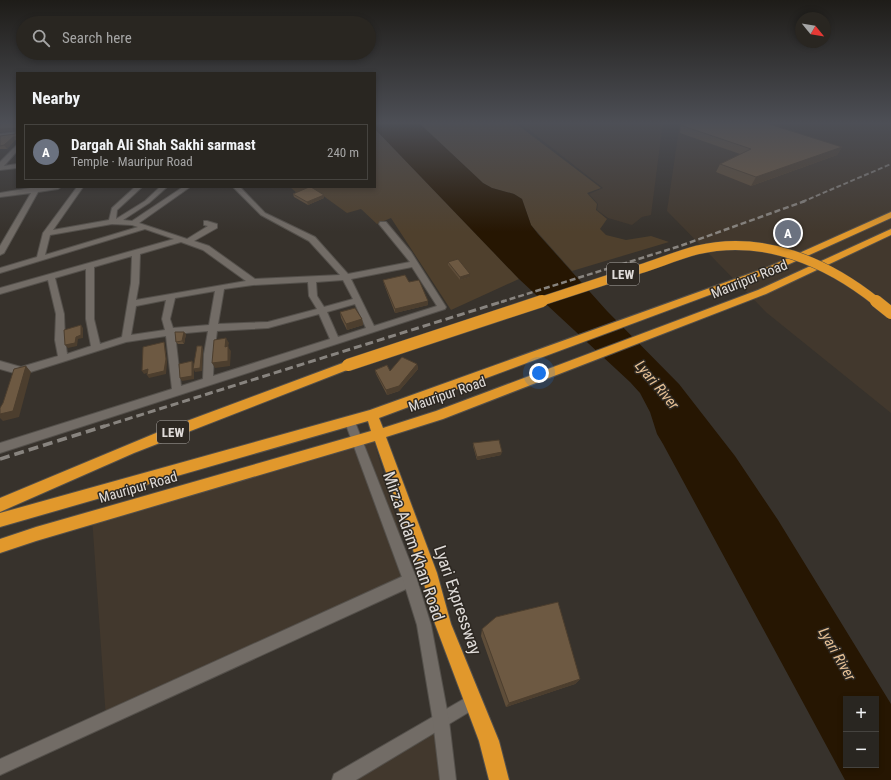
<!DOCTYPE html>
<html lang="en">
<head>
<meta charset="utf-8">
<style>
	body { margin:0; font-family:"Roboto Condensed",sans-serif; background:#312e2a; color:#f1f3f6 }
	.controls { position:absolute; right:12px; bottom:12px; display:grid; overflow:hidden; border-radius:0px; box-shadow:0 2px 6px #0003 }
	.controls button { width:36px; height:36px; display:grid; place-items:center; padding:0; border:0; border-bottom:1px solid #45433f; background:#292621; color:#f1f3f6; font:20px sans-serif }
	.compass { position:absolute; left:795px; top:12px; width:36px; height:36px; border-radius:50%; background:#292621; box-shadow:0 2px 6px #0003; rotate:120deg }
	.you { position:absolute; left:539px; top:373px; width:14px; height:14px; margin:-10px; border:3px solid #fff; border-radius:50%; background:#1a73e8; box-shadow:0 0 0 6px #1a73e833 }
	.badge { display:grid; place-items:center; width:26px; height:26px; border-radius:50%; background:#8c9099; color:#fff; font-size:13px; font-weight:700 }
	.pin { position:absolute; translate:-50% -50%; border:2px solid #fff; box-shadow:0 1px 4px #0006 }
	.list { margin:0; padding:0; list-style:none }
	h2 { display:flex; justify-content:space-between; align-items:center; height:52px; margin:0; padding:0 16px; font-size:17px }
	h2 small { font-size:13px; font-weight:400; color:#a5a5a5 }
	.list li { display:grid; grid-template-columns:26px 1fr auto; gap:12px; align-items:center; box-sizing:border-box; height:56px; margin:0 8px 8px; padding:0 8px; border:1px solid #45433f; border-radius:0px }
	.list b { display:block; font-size:15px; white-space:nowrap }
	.list p { margin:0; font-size:13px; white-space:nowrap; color:#a5a5a5 }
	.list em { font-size:13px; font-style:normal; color:#a5a5a5 }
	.icon { flex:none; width:22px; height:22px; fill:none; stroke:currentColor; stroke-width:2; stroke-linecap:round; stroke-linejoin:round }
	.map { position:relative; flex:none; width:891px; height:780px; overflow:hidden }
	.search { position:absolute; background:#292621; box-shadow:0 2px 6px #0003; left:16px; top:16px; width:360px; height:44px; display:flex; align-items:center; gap:10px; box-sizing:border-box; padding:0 14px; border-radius:22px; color:#a5a5a5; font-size:15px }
	.panel { position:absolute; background:#292621; box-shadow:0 2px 6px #0003; left:16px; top:72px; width:360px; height:116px; border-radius:0px }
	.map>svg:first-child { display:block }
</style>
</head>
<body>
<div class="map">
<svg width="891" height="780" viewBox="0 0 891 780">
	<rect width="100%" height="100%" fill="#37322c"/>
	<!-- built -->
	<path fill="#42382d" d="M519,122H663L651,215L642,217L632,225L608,218L597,210L598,204L589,194L603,188Z
		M680,122H891V413L767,313L667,211Z
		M374,441L413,579L106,719L92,517Z
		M441,721L448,780H340Z"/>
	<!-- green -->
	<path fill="#4f402d" d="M418,122H514L601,188L587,193L597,204L596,210L607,219L600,229L606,235L626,240L651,236L669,242L572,271L531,225L522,199L514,194L492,188L483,183Z
		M375,129L519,279L451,310L391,218L377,224L361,209L347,213L311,187L298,194L290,187H375Z"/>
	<!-- water -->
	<path fill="#261602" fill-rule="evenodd" d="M375,122H418L483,183L492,188L514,194L522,199L531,225L538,234L607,311L679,384L735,456L778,520L891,704V780H845L663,444L657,434L650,412L640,393L630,382L519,279L375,129ZM846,699H876V765H846Z"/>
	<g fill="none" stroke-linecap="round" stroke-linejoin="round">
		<defs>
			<path id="street" d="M17,132V136L0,138V134Z
				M17,145V151L4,166L17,164V168L0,170V162Z
				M36,187H61L58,189L38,192L4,253L0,255V246L31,193L0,197V193Z
				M77,187H83L53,230L109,220L112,208L135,187H142L117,210L116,219L145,201L160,187H167L149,203L123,220L132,221L183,187H190L139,223L187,239L208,226L204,225V221H207L217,224V228L194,241L209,246L255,279L340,275L309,241L261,215L233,187H240L265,213L315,237L348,274L410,262L379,224L380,222H386L411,252L446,307L445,309L0,453V443L172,389L166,336L126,342L21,375L0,369V361L21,367L58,356L55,340L56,314L48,280L0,294V288L174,239L145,229L0,273V268L37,257L43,233ZM112,224L132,225L138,227L45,255L50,235ZM181,242L203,250L246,281L136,300L139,283L140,254ZM132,256L131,283L122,337L100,344L94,319V267ZM412,267L437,306L374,326L351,279ZM86,269V319L91,346L67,354L65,340L64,314L55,278ZM343,280L353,299L324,307L317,296L316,282ZM308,282L309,296L317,309L268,322L218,324L224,289L253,285ZM215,291L209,325L173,328L170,319L175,298ZM166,300L162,319L165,330L131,335L136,306ZM355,304L366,328L338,337L327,312ZM319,314L330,339L213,376L214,354L217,331L268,328ZM208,331L204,354L203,379L181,386L175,334Z
				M410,573L415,575L417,580L415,585L0,775V759Z
				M474,693L479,696L482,701L479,706L356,780H332L334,774Z"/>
			<path id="secondary" d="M350,418L354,419L355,422L417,580L431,625L449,721L456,780H440L433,721L417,625L403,580L345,422L346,419Z"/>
			<path id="highway" d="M891,212V218L774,271L379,418L383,428L436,411L758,290L891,229V235L766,294L443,419L386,437L437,573L451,624L499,741L509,780H489L479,741L435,624L421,573L375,441L36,541L0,553V539L36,527L371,431L368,421L0,527V513L370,410L768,267Z
				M348,361L352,362L354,365L352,368L134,453L0,512V498L168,428Z"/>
		</defs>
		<!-- street casing -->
		<use href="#street" stroke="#54504b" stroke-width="2"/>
		<!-- secondary casing -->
		<use href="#secondary" stroke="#54504b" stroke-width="2"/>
		<!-- highway casing -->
		<use href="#highway" stroke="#54504b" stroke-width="2"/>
		<!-- street -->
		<use href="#street" fill="#726c66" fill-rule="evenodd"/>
		<!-- secondary -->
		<use href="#secondary" fill="#726c66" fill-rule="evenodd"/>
		<!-- highway -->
		<use href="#highway" fill="#e1982c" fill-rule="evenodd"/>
		<!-- rail-far3 -->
		<path stroke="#88847f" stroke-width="2" stroke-dasharray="5 2.5" stroke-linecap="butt" d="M802,202L891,164"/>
		<!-- rail-far2 -->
		<path stroke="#88847f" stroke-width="2.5" stroke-dasharray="6 3" stroke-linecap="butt" d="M501,302L680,246L805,201"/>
		<!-- rail-far1 -->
		<path stroke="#88847f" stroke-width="3" stroke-dasharray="8 4" stroke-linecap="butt" d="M102,427L504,301"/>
		<!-- rail -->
		<path stroke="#88847f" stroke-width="3.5" stroke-dasharray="10 5" stroke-linecap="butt" d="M0,459L105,426"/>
		<defs>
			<path id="highway-bridge-far1" d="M539,302C572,291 606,280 640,269C659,263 678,255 697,250C763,234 827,262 877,302"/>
			<path id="highway-bridge" d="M876,301L891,313
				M348,365L542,301"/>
		</defs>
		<!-- highway-bridge-far1 casing -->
		<use href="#highway-bridge-far1" stroke="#54504b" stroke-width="10" stroke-linecap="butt"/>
		<!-- highway-bridge casing -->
		<use href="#highway-bridge" stroke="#54504b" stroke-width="13" stroke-linecap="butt"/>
		<!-- highway-bridge-far1 -->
		<use href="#highway-bridge-far1" stroke="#e1982c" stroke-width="9"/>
		<!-- highway-bridge -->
		<use href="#highway-bridge" stroke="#e1982c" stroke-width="12"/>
	</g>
	<!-- wall -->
	<path fill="#5e4d39" d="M17,122V140H15L7,149H0V136L15,134Z
		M681,122H763L842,147L837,155L751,186L716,172L720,164L740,154L680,133Z
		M293,194L324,195V198L308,205L294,197Z
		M448,262L470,277L460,280L448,265Z
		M383,280L409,282L428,305L395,313L384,284Z
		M340,312L362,319L363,325L347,330L341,318Z
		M186,334L184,344H178L176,342Z
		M417,364L418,369L399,391L387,395L376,374L375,370L390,371Z
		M473,443L501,455L477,460L473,446Z
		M482,629L580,679L575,684L506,707L481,636Z"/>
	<!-- shaded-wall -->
	<path fill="#4c3e2e" d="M16,128L17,131L0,132V129Z
		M13,137L15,140L7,149L4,145Z
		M842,147L837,155L751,186L756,177Z
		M324,195V198L308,205L307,202Z
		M470,274V277L460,280V277Z
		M428,301V305L395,313V309Z
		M362,319L363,325L347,330L346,324Z
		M81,325L83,328V338L78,339L77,346L68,348L65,345L76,337Z
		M184,332L186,334L184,344L182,341Z
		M226,338L229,343L228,347L231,351L230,366L215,368L212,363L225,347Z
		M164,342L165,345L167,362L166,374L149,378L147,375Z
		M202,346L203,349L202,371L195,372L194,370V379L182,381L180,378L192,361L194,364Z
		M417,364L418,369L399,391L387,395L386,390Z
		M26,366L31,372L19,417L3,421L0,418V414Z
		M148,369L150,372L144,374L142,371Z
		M502,452L501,455L477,460V457Z
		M580,679L575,684L506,707L509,703Z"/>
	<!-- building -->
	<path fill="#6d5942" stroke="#4c3e2e" d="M0,122H17V137H13L4,145L0,146V136L15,134L16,128L0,129Z
		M683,122H763L842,147L756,177L720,164L751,149L683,126Z
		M309,187H311L324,195L307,202L293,194Z
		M458,259L470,274L460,277L448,262Z
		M405,275L409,282L419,280L428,301L395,309L383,280Z
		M355,308L362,319L346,324L340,312Z
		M81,325V335L76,337L75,343L65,345L64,330Z
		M175,332H184L182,341L176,342Z
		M226,338L225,347L228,346V361L212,363L214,340Z
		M164,342L166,359L164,371L147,375L148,369L142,371L143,347Z
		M197,346H202L200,368L193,369Z
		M402,357L417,364L399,386L386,390L375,370L387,365L390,371Z
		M192,361V376L180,378L179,364Z
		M26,366L13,411L0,414V408L3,403L14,369Z
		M499,440L502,452L477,457L473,443Z
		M558,602L580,679L509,703L482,629L496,617Z"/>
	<!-- sky -->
	<linearGradient id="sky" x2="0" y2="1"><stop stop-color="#1e1c18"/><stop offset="0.53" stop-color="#4d4f56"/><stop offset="1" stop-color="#4d4f56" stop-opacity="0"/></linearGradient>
	<rect width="891" height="232" fill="url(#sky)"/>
	<g text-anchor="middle" stroke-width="3" stroke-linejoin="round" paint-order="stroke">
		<!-- shield labels -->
		<g fill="#2d2822" stroke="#aaa6a2" stroke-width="1">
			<rect x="607" y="263" width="32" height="22" rx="3"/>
			<rect x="157" y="421" width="32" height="22" rx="3"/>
		</g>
		<g font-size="13" font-weight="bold" fill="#e0dcd9">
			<text x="623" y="279">LEW</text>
			<text x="173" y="437">LEW</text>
		</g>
		<!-- street labels -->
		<g font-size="14" fill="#e0dcd9" stroke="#2d2822">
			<text transform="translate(749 279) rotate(-22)" y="5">Mauripur Road</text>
			<text transform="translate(447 394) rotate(-19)" y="5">Mauripur Road</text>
			<text transform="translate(138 487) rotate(-16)" y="5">Mauripur Road</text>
		</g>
		<!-- water labels -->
		<g font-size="15" font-style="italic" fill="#e6c094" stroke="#2d2822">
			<text transform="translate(657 385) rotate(50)" y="5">Lyari River</text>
			<text transform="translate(837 654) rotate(60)" y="5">Lyari River</text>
		</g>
		<!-- near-street labels -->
		<g font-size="17" fill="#e0dcd9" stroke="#2d2822">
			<text transform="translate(414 546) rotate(71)" y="6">Mirza Adam Khan Road</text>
			<text transform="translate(458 600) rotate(71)" y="6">Lyari Expressway</text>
		</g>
	</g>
</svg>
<div class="controls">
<button>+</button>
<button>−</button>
</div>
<svg class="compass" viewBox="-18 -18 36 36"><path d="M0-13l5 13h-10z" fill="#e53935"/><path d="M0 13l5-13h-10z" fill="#a5a5a5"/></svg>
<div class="you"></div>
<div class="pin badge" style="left:788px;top:233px;background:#6b7280">A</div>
<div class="search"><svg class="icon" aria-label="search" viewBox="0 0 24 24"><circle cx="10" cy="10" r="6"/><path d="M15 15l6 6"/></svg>Search here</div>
<section class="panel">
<h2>Nearby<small></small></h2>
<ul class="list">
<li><span class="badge" style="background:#6b7280">A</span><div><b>Dargah Ali Shah Sakhi sarmast</b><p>Temple · Mauripur Road</p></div><em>240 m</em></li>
</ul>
</section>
</div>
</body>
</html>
